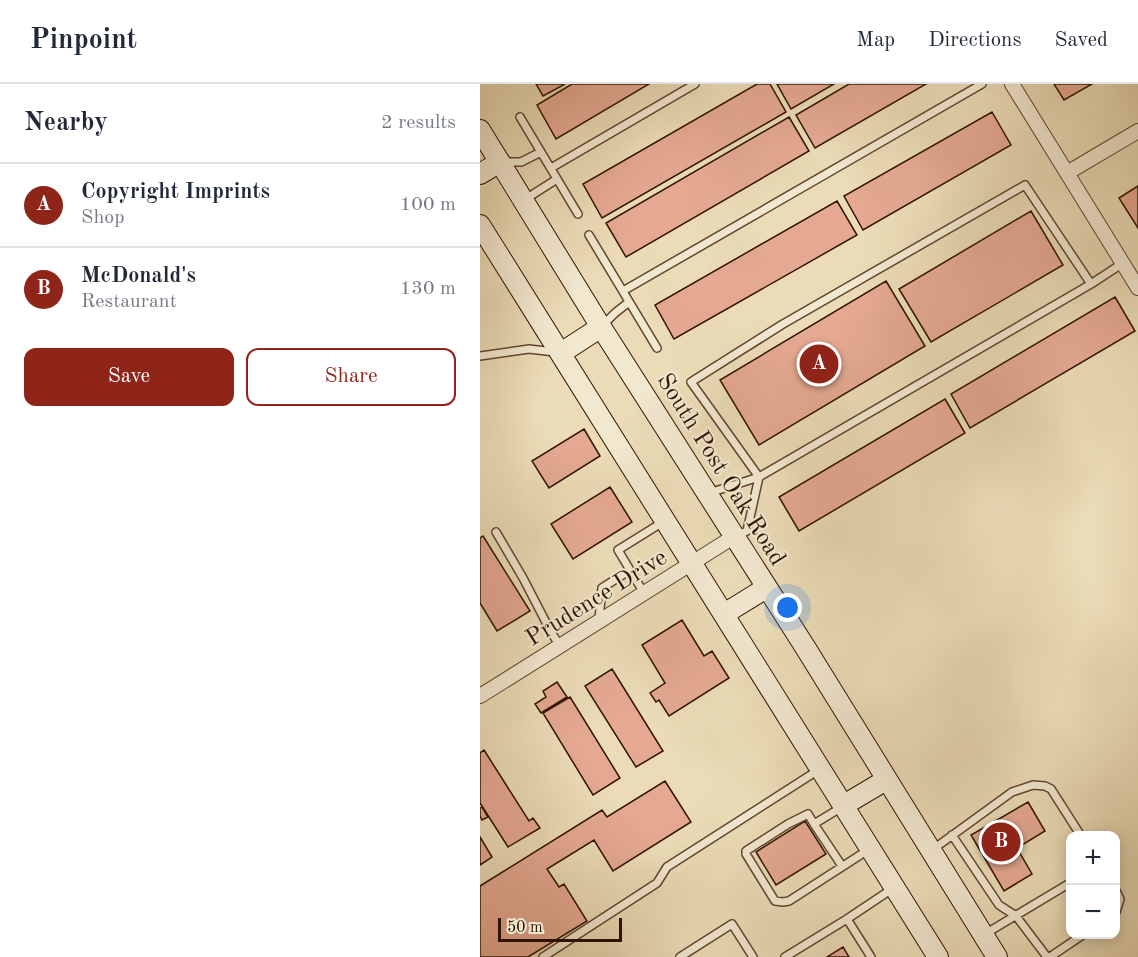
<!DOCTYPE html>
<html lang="en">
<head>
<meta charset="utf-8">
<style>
	body { margin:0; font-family:"Old Standard TT",serif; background:#f6f6f7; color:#1f2937 }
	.controls { position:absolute; right:18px; bottom:18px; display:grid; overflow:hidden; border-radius:12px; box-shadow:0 3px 15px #0003 }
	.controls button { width:54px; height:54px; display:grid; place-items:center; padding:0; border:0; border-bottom:2px solid #e0e1e3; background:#fff; color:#1f2937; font:30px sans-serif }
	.scale { position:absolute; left:18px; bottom:15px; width:124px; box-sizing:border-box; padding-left:6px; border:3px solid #301400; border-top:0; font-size:16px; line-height:21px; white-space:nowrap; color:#301400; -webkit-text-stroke:4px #f2e8d0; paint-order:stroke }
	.you { position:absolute; left:308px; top:524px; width:21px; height:21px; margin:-15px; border:4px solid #fff; border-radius:50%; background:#1a73e8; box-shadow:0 0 0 9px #1a73e833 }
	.badge { display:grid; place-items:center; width:39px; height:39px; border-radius:50%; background:#8f2418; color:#fff; font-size:20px; font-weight:700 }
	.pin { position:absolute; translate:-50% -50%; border:3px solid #fff; box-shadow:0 2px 6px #0006 }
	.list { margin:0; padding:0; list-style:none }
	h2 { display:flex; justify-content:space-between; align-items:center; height:78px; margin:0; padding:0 24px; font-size:26px }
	h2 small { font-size:20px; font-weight:400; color:#747a83 }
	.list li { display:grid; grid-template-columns:39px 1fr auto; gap:18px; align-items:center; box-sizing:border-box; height:84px; padding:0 24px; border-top:2px solid #e0e1e3 }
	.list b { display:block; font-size:22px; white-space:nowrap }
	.list p { margin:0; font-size:20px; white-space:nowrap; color:#747a83 }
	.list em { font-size:20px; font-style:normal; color:#747a83 }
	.actions { display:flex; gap:12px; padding:18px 24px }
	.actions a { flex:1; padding:14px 0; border:2px solid #8f2418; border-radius:12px; text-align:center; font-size:21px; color:#8f2418 }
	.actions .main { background:#8f2418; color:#fff }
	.map { position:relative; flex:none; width:658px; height:873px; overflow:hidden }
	header { display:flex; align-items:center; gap:36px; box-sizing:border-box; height:84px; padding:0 30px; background:#fff; border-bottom:2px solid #e0e1e3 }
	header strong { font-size:28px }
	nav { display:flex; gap:33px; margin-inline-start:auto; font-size:21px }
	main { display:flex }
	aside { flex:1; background:#fff }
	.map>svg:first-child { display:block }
</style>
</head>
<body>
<header>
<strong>Pinpoint</strong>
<nav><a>Map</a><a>Directions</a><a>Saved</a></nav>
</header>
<main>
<aside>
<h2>Nearby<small>2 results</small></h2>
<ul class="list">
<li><span class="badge">A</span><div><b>Copyright Imprints</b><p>Shop</p></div><em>100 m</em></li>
<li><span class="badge">B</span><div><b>McDonald's</b><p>Restaurant</p></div><em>130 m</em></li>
</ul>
<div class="actions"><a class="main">Save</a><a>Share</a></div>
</aside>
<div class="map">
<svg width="658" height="873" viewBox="0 0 658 873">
	<rect width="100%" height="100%" fill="#ebdcb7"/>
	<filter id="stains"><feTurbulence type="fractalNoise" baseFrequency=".00333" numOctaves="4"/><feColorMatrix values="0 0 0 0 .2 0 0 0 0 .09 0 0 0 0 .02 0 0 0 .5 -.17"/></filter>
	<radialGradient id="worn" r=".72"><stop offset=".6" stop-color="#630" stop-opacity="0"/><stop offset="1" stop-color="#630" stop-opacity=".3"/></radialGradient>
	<!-- building -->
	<path fill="#e5a992" stroke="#301400" stroke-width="1.5" d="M56,0H85L63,12Z
		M92,0H169L76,55L57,21Z
		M277,0H290L306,28L122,134L103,100Z
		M297,0H354L311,25Z
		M369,0H446L335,64L316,31Z
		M574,0H612L584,16Z
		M512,28L531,61L383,146L364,112Z
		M309,33L329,67L146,173L126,139Z
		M658,102V144L639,114Z
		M357,117L377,151L194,255L175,221Z
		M551,127L583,181L451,258L419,205Z
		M406,197L445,262L279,361L240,296Z
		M635,213L655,247L490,344L471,310Z
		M465,315L485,349L319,447L299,413Z
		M104,345L120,372L69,404L52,377Z
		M130,403L152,438L93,475L71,440Z
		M3,452L50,527L17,547L0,519V454Z
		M202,536L224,572L232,567L249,594L189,632L179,616L176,618L170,609L185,599L162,561Z
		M132,585L183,667L156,683L105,602Z
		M77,598L87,613L61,629L55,620L66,613L63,607Z
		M90,613L140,694L113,711L63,629Z
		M4,666L49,737L53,734L60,744L28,763L0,719V669Z
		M185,697L211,738L133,787L114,756L67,785L79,803L84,800L107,837L48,873H0V802L122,726L127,733Z
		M548,718L565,747L537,764L552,790L524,807L491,751Z
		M2,723L8,733L2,736L0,732V724Z
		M325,737L346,770L296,801L276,768Z
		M0,753L12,773L0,781Z
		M363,863L369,873H347Z"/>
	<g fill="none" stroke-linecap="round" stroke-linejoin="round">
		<defs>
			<path id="lane" d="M40,33L98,130
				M24,78H41L61,68
				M71,84L215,0
				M44,116L77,95
				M109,151L177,264
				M611,200L643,179
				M143,207L502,0
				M122,242L135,229L149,218
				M0,272L49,265L75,268
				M229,409L279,393L611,200L545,101L303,240L211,298L279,393L267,447L256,452
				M16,448L43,494L71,548L80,562
				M150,486L164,509
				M119,535L122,504L150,486L138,466L183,438
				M334,740L328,730L308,740L266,767V770L295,817L303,818L309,817L388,766
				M472,751L519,821L536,832L567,873
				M452,766L532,708L553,701L565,702L571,705L601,752
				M362,782L334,740L362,723
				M636,807L640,815L636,828
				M505,850L590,799
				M63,873L177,799L187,783L340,685
				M200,873L252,840L273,873
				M305,873L367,835
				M391,873L367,835L412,805
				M570,873L604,850"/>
			<path id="street" d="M532,0L658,204
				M587,89L658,47
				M0,612L255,452"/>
			<path id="secondary" d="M0,46L121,243L325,563L517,873
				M0,90L20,78
				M0,141L458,873
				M81,269L121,243
				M244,530L286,504
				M364,721L406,696"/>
		</defs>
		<!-- lane casing -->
		<use href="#lane" stroke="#5f462e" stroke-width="10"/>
		<!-- street casing -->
		<use href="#street" stroke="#5f462e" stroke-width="16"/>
		<!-- secondary casing -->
		<use href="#secondary" stroke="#301400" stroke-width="22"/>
		<!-- lane -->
		<use href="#lane" stroke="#f2e8d0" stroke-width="7"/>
		<!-- street -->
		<use href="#street" stroke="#f2e8d0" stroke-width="14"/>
		<!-- secondary -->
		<use href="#secondary" stroke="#f2e8d0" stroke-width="20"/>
	</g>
	<g text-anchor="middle" stroke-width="4.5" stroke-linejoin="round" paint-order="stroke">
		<!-- street labels -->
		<g font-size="24" fill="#301400" stroke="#f2e8d0">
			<text transform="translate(242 385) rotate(58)" y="8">South Post Oak Road</text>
			<text transform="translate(116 513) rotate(-32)" y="8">Prudence Drive</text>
		</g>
	</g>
	<rect width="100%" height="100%" filter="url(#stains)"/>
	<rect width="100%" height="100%" fill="url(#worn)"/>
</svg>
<div class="controls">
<button>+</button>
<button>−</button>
</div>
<div class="scale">50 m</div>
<div class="you"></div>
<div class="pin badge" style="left:339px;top:280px">A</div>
<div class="pin badge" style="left:521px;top:758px">B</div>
</div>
</main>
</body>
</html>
